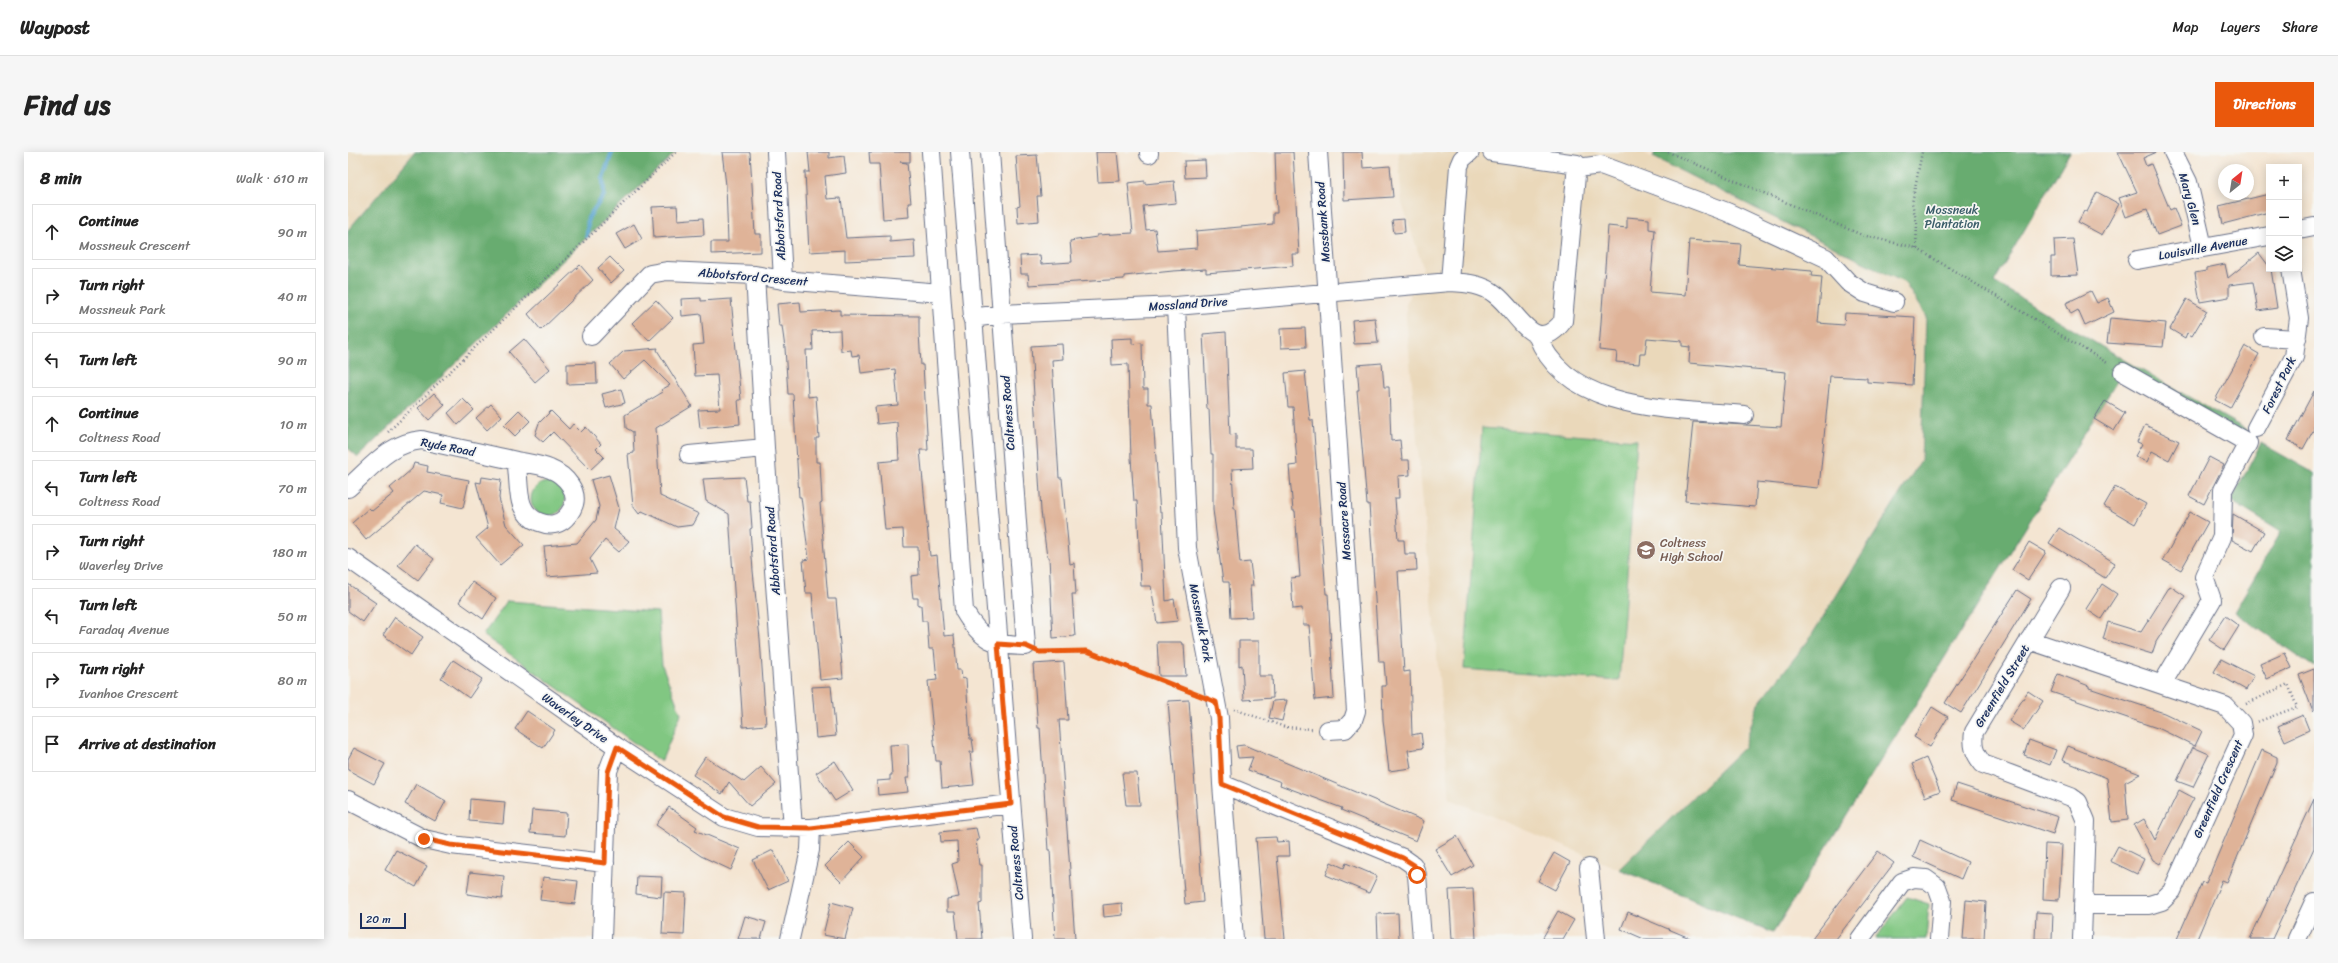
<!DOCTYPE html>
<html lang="en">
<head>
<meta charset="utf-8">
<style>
	body { margin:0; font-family:Sriracha,sans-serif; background:#f6f6f6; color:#222 }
	.controls { position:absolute; right:12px; top:12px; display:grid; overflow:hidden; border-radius:0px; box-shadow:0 2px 10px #0003 }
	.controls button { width:36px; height:36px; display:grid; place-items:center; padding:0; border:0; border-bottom:1px solid #e0e0e0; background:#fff; color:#222; font:20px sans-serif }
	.compass { position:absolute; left:1870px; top:12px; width:36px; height:36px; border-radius:50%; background:#fff; box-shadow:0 2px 10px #0003; rotate:30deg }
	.scale { position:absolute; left:12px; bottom:10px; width:46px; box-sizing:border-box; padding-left:4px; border:2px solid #1b2f5e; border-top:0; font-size:11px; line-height:14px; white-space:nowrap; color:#1b2f5e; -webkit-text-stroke:3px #f6f6f2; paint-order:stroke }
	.stop { position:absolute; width:12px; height:12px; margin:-9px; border:3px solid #ea580c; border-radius:50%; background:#fff }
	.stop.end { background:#ea580c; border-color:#fff; box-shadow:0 1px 4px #0008 }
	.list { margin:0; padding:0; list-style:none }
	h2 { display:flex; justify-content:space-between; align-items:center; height:52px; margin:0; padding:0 16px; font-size:17px }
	h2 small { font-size:13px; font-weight:400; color:#767676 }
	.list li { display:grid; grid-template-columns:26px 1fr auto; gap:12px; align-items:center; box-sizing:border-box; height:56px; margin:0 8px 8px; padding:0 8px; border:1px solid #e0e0e0; border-radius:0px }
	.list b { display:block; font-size:15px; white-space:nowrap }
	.list p { margin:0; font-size:13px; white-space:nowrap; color:#767676 }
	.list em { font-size:13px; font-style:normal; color:#767676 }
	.icon { flex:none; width:22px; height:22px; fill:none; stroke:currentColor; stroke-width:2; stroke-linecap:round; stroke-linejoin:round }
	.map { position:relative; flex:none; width:1966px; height:787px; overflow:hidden; border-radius:0px }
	header { display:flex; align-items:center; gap:24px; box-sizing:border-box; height:56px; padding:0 20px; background:#fff; border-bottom:1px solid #e0e0e0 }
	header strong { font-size:19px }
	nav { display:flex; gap:22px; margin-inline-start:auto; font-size:14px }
	.intro { display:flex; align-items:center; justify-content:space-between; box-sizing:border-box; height:96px; padding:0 24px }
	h1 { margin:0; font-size:28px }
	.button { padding:10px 18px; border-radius:0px; background:#ea580c; color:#fff; font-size:14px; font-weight:700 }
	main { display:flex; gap:24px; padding:0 24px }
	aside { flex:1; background:#fff; border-radius:0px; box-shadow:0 2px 10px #0003 }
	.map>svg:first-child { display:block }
</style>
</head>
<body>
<header>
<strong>Waypost</strong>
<nav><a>Map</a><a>Layers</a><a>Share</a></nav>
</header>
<div class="intro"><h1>Find us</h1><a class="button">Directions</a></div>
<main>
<aside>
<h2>8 min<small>Walk · 610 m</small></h2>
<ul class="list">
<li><svg class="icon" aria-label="ahead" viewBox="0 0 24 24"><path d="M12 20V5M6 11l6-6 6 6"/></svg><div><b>Continue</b><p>Mossneuk Crescent</p></div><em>90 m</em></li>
<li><svg class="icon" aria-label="right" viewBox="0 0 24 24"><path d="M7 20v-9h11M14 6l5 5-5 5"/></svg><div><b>Turn right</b><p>Mossneuk Park</p></div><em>40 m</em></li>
<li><svg class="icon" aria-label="left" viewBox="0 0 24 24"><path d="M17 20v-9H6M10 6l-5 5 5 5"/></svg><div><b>Turn left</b></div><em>90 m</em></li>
<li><svg class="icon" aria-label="ahead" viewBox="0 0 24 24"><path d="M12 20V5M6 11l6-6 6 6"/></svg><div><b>Continue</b><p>Coltness Road</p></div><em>10 m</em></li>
<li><svg class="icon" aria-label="left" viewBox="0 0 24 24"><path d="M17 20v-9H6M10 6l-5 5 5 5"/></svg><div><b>Turn left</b><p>Coltness Road</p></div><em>70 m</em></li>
<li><svg class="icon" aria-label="right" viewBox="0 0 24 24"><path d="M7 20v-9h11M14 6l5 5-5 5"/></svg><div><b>Turn right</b><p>Waverley Drive</p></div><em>180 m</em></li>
<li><svg class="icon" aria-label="left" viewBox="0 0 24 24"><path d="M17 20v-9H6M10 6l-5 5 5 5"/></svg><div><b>Turn left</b><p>Faraday Avenue</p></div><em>50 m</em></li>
<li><svg class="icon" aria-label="right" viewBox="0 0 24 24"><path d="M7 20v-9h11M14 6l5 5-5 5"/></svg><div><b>Turn right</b><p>Ivanhoe Crescent</p></div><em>80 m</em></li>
<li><svg class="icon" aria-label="arrive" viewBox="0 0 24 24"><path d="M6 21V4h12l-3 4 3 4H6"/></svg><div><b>Arrive at destination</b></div></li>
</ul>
</aside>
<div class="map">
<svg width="1966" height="787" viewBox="0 0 1966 787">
	<rect width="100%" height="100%" fill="#f6f6f2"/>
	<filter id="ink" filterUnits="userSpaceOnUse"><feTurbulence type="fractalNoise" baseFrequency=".025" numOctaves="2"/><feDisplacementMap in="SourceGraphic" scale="8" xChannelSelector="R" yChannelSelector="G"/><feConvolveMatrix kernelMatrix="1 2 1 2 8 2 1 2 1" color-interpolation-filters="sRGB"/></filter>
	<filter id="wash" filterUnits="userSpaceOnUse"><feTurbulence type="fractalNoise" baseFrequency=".012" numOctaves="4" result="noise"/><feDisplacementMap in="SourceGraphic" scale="16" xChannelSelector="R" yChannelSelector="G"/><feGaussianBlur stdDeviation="0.9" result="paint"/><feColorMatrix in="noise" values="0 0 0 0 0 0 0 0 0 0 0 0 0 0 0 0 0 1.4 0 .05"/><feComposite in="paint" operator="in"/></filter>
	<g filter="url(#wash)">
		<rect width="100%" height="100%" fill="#f4e5d2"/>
		<!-- built -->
		<path fill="#ead8ba" d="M0,0H67L0,78Z
			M1050,0H1294L1557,131L1578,165L1573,308L1460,489L1410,552L1396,595L1271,717L1102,647L1058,166V152L1075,115L1054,51Z"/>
		<!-- green -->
		<path fill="#81c782" stroke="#4e7b70" d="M1134,276L1289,288L1271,529L1116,517Z
			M183 347a17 17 0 1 1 34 0a17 17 0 1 1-34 0Z
			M159,449L310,460L314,513L333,562L313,610L135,483Z
			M1559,745L1581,752L1578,787H1527Z"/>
		<!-- forest -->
		<path fill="#68ac70" stroke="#426e67" d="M67,0H328L10,305L0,296V78Z
			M1307,0H1722L1646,130L1781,211L1899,278L1895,285L1776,218L1425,781L1271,717L1396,595L1410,552L1460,489L1573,308L1578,165L1557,131L1305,5Z
			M1913,291L1966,321V515L1886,460L1933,380L1883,349Z"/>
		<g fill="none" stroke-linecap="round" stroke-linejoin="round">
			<!-- stream -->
			<path stroke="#54a2cd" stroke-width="4.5" d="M239,84L240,66L256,43L255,26L264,0"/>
		</g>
		<g id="blocks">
			<!-- building -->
			<path fill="#dfb398" d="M374,0H402L407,82H413V100L363,102V90H380L378,33Z
				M460,0H481V6L496,4L498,21L477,24L479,47L493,46L498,86L542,84V90L566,88L567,106L497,109V98L461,100L457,20H462Z
				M521,0H562V10H552L559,11L563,51H560L561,65L535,67L531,12H522Z
				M748,0H769L772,29L750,30Z
				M927,0H945L951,102H944L945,114L858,121V117L825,119L776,124V127L681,133L680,122H673L672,104L692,103L693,112L724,110L722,89L749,85V83L785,81L780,31L797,29V32L826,29L828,51L795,54L798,78L807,77L810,99L849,96L848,79L925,72V61H929Z
				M995,0H1014L1015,16L1042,14L1045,45L996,48Z
				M1770,0H1809L1795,6L1798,14L1803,12L1822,58L1826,56L1833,74L1809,83L1799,57L1778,65L1771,46L1789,40Z
				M689,3L693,44H689L691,69L670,71L669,55L672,54L668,4Z
				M857,8L858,25L837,26L836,9Z
				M1749,40L1771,52L1754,83L1730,70L1736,59L1739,60Z
				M1921,42V60L1875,72L1871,54Z
				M329,54L330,68L355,66L356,83L306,86L304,55Z
				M1279,65L1301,67V77L1307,78L1302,140L1337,143L1341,88L1393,92L1391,113L1464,119L1463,124L1474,125L1470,171L1496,173L1497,161L1567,165L1564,233L1519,230V226L1482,224L1471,336L1409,330L1407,355L1337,349L1345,270L1433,275L1438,220L1341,211L1342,195L1334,194V189L1299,186L1297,202H1292L1291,212L1268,210L1269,200L1251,198L1260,74L1279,76Z
				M1056,67L1057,80L1046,81L1044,68Z
				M286,72L294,87L277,97L268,82Z
				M1725,87L1730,123L1703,124V105H1707L1706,88Z
				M1911,101L1923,117L1929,156L1910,159L1905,130L1881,133V145L1852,150L1847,121L1858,119V116L1877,112L1880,126Z
				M262,105L276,119L263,131L250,116Z
				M232,113L245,128L193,178L180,162Z
				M1743,139L1749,151L1760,146L1766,160L1737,174L1730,158L1723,162L1718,151Z
				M353,146V149L383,147L393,248H390L392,272L352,276L350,258L372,257L369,223L347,224L345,193L356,192L353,162L334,164L333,147Z
				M1839,147L1859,159L1844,184L1839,181L1837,186L1822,177Z
				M308,148L325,166L301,189L284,171Z
				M452,150L453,160L492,158V163L571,164V181L573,213H575L580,298H572L582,404L589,403L596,484L606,483L609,518H613L614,527L618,526L622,587H624L626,600H622L626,633L594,636L592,609H588L580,529L589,528L586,497H581L579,469H574L573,453H570V446H565L564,438L563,424L571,423L570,395H556L555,377L537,378L531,310L551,308L549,270L529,272L527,255L550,253L547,217L513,221L511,203L504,204L503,198L493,199L492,178L464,179L465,198H458L460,245L468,244L471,286H468V310H472L474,350L472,351L480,447H488L495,526L472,528L464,441H458L455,408L461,407L453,345H451L445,242H440L437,196L434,174H431L429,152Z
				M1027,166L1030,191L1006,192L1004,168Z
				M1762,166L1818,171L1815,195L1759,191Z
				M957,176L958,195L933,196L932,177Z
				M878,180L882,283L888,282V297H904L905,316L884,317L886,356H887L892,411L902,410L905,434H902L904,465L883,466L881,430H875L865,358V302H863L861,257H859L855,182Z
				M784,186V192L794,191L795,237H800V252H804L812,361H814L818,449L826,447L830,469L809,471L803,434H793L789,349H786L783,306L780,212L764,213L763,187Z
				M176,187L202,217L187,230L161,200Z
				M714,192L715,207L704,208L706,244L711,326H714L722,412L726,411L728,442H724L727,484L705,486L701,405H699L693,359L683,194Z
				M1897,194L1911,202L1882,256L1867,248Z
				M310,196L309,198L344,254L308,276L312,344L351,362L345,373L329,375L294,359L291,362L285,354L280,302L286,301L285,280L278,276L277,263L315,240L313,238L322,233L297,208L275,227L262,212L276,199Z
				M248,211L249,231L219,232V212Z
				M1034,211L1036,235H1041L1043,289L1052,288L1054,308H1061L1062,323L1050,324L1051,346H1047L1050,388H1056L1057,402H1068L1069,418L1050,419L1056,520L1062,519L1064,583L1073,581L1075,596L1060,598L1063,616L1041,619L1035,568L1034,534H1038L1036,510H1031L1021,352H1019L1009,238H1011L1009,213Z
				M957,219L962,268H965L978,442H980L986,546L967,548L961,473H955L954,456L945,457L943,426L952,425L947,359H945L941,314L949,313L945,255H940L937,221Z
				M273,237L277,251L258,256L254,242Z
				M1966,239V277L1955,297L1940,288Z
				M86,241L97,253L81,268L70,256Z
				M115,247L126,258L110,273L100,261Z
				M1757,249L1777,261L1766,279L1746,267Z
				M143,252L154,264L139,278L128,266Z
				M171,258L182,269L167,284L156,273Z
				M203,259L221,277L225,272L233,280L238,275L253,292L248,297L256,305L242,318L205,280L195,290L187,283L191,271Z
				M1797,273L1831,289L1821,308L1804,299L1799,310L1787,304L1794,292L1789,290Z
				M1861,305L1876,313L1856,352L1841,344Z
				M66,311L80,314L79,320L121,328L115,356L93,351L95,343L76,339L18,388L4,371L21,356L24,359L46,341L42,336L64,317Z
				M261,323L271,356L266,377L281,389L271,400L257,388L242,407L249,421L199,425L196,394L229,391L248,368L251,354L243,328Z
				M134,325L153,328L151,346L158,373L176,393L152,413L128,386L140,376L128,330L133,331Z
				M396,325L399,349H402L404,376L402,377L405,419L412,487L418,573L395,575L381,362L358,349L355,327Z
				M1767,335L1798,352L1787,372L1756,354Z
				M1842,360L1860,370L1833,418L1815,408Z
				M1885,362L1916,380L1905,399L1884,388Z
				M1711,376L1767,411L1757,426L1701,391Z
				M1681,390L1698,400L1680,428L1664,418Z
				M67,392L86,407L70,428L50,413Z
				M124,430L148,446L135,467L111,450Z
				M0,432L28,451L15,470L0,459Z
				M1754,432L1769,442L1753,467L1738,457Z
				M1822,434L1837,444L1808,490L1804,502L1755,487L1760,470L1793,480Z
				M1669,438L1683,447L1613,561L1597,551Z
				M1877,464L1891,474L1876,498L1861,488Z
				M47,465L75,485L63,503L35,483Z
				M891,489H911V524H924L925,546L896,548L894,513L891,514Z
				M809,490H833L834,492H836L838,524H811Z
				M1937,501L1944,516L1919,527L1912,512Z
				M1873,507L1906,524L1898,538L1866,520Z
				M105,508L134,527L121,546L93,526Z
				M716,510L720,568H711L727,787H707L702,698H700L692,576H690L685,512Z
				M1966,517V558L1965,559L1951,523Z
				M1710,522L1741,534V536L1816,561L1854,579L1847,594L1812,577L1703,540Z
				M483,534L488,584L468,586L464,535Z
				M1680,539L1695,549L1676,578L1661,569Z
				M841,548L855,750L837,752L820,549Z
				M939,548L934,569L921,566L925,549Z
				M1584,555L1600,565L1582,595L1566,585Z
				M179,559L207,578L195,596L167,577Z
				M1955,563L1961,578L1937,589L1930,574Z
				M1681,588L1708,598L1702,613L1676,603Z
				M560,592L561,626H558L560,640L530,643L529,629L542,628V623H544L542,593Z
				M896,593L1076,669L1068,689L993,658L994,656L932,633L933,630L900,618L905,605L890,606L888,594Z
				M1720,594L1792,622L1777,630L1780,668L1764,670L1759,626L1714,608Z
				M1845,595L1861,602L1845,635L1829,629Z
				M6,596L37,612L26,632L0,618V607Z
				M1914,598L1929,605V610L1879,730L1874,728L1849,787H1829L1854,730L1858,731Z
				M357,605L396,630L413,615L428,632L402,654L381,630L374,642L345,623Z
				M1578,606L1592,639L1577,645L1564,612Z
				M487,609L505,638L487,649L468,621Z
				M774,621H789L792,653H778Z
				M68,632L98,649L87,669L57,652Z
				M1609,632L1710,665L1705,682L1604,648Z
				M1831,638L1846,646L1812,712L1805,708L1786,673L1796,667L1807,688Z
				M122,647L157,650L155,672L121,669Z
				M1966,647V696L1937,759L1924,787H1902Z
				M321,655L349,675L347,678L392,697L383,718L353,704L308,673Z
				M184,658L219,661L217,684L182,681Z
				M628,676L631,688H628L631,713H634V751L631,752L634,787H610L607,760H599V747L611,745L604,712L610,710L609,689L593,690L592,680Z
				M1109,684L1125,713L1104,725L1087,697Z
				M928,685L929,690L941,689L942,704H929L937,787H916L908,686Z
				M1572,688L1620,710L1613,727L1565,705Z
				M501,690L516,705L493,730L477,714Z
				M1697,692L1714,693L1711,748L1695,747Z
				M1770,694L1796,707L1789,722L1762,709Z
				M48,698L79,714L68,735L37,718Z
				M425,698L440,729L420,738L405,708Z
				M1530,699L1546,711L1498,774L1488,787H1464Z
				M1206,701L1222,710L1207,738L1190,729Z
				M983,710L996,716L998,711L1029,724L1021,741L978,723Z
				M122,720L156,724L154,747L119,742Z
				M289,724L314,725L313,745L288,742Z
				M195,725L230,729L227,752L192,748Z
				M1125,737L1128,787H1104L1101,738Z
				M316,740L338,741L336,783L314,782Z
				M1618,748L1638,750L1636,787H1615Z
				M483,750L505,756L497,787L475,783Z
				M774,751L775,763L756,765L755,753Z
				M1210,759L1226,768L1215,787H1194Z
				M1280,760L1344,787H1296L1273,777Z
				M1688,760L1705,761L1704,787H1687Z
				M1050,761L1051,787H1030L1029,762Z
				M397,764L418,770L413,787H390Z"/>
		</g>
	</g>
	<g filter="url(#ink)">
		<use href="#blocks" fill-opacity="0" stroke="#676f87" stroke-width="1"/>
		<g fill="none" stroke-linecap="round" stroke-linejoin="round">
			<defs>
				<path id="minor" d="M428,0L435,128
					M583,0L616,459C633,488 646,494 678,494L642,0
					M612,0L674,787
					M801,0V2
					M970,0L1008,559L1005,568L997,577L980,578
					M1825,0L1840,30L1855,95
					M1229,16L1253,13L1379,60L1478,106L1500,130L1517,141L1546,150
					M1951,78L1966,75
					M1789,108L1921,84
					M407,123L417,296L445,676
					M1102,130L1111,14L1114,7L1122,0
					M828,154L839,396L871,566L874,632L886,787
					M624,166L653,162L828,154L1102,130C1118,131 1135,132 1148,143C1170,160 1187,206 1215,169L1229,12L1144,0
					M1189,183C1219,261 1327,257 1396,263
					M243,184L302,122L319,119L407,123L435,128L593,141
					M1916,185L1949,187
					M1775,220L1900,291L1875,338L1874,385L1856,425L1864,448L1814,532
					M1908,276L1946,205L1951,166L1943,117
					M341,303L417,296
					M0,336C24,315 41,291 74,288C104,295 134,301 164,308C176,311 191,312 202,317C217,323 233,340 224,357C220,364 214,371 206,372C201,373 196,372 191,370C165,360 173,331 168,309
					M0,406L269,595L376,665L410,675L463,676L663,652
					M1713,436L1626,580C1624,594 1626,601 1635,612L1723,645L1730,650L1738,669L1734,787
					M1681,488L1877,554L1893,571L1895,583L1824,739L1814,749L1801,753H1735
					M874,632L1055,706L1065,713L1069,723L1074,787
					M0,648L76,687L103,693L257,711
					M1241,716L1248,787
					M254,787L260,619L269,595
					M442,787L462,698L463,676
					M1512,787L1554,730L1566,726L1578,727L1589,735L1594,749L1591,787
					M1949,787L1966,750"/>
			</defs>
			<!-- minor casing -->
			<use href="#minor" stroke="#676f87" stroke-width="20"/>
			<!-- path -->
			<path stroke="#676f87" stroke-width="2.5" stroke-dasharray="1 3" stroke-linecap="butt" d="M1320,0L1514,83L1568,96L1761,212
				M1568,96L1569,72L1564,51L1574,0
				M40,280L328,0
				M693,500L739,499L850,543
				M1898,552L1940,532L1949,555L1909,570
				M886,557L937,575L964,577"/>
			<!-- minor -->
			<use href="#minor" stroke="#fff" stroke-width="18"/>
		</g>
	</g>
	<g fill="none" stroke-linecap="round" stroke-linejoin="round" filter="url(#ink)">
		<!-- route -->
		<path stroke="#ea580c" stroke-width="5" d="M76,687L103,693L257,711L260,620L269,595L376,665L410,675L463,676L663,652L650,492L678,494L691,500L739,499L868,550L871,566L874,632L1055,706L1066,713L1069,723"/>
	</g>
	<!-- icons -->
	<defs>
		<symbol id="school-disc" viewBox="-11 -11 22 22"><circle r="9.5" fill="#8d6e63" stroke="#f6f6f2"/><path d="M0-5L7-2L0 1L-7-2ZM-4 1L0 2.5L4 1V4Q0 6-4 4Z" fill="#fff"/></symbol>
	</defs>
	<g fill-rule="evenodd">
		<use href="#school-disc" x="1287" y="387" width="22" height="22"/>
	</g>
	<g text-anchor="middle" stroke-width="3.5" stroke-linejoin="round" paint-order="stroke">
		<!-- street labels -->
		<g font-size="12" fill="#1b2f5e" stroke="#f6f6f2">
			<text transform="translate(1842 47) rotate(74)" y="4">Mary Glen</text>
			<text transform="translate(431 64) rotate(-93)" y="4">Abbotsford Road</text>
			<text transform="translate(975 70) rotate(-94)" y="4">Mossbank Road</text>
			<text transform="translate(1855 96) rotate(-10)" y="4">Louisville Avenue</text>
			<text transform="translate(405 125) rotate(5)" y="4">Abbotsford Crescent</text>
			<text transform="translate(840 152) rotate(-4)" y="4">Mossland Drive</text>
			<text transform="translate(1931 233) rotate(-64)" y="4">Forest Park</text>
			<text transform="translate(660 261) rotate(-94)" y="4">Coltness Road</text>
			<text transform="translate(100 295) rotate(11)" y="4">Ryde Road</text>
			<text transform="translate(996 369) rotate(-94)" y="4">Mossacre Road</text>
			<text transform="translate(425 399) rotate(-94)" y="4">Abbotsford Road</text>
			<text transform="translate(853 471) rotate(79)" y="4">Mossneuk Park</text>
			<text transform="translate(1654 534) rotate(-59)" y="4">Greenfield Street</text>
			<text transform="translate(227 566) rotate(35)" y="4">Waverley Drive</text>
			<text transform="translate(1870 637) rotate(-66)" y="4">Greenfield Crescent</text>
			<text transform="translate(668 711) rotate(-95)" y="4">Coltness Road</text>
		</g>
		<!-- park labels -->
		<g font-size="12" fill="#3a5d69" stroke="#f6f6f2">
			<text x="1604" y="62">Mossneuk<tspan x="1604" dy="14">Plantation</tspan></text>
		</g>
		<!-- education labels -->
		<g font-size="12" fill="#785e54" stroke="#f6f6f2" text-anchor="start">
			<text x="1312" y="395">Coltness<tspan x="1312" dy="14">High School</tspan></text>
		</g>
	</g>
</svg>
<div class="controls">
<button>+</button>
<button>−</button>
<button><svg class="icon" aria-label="layers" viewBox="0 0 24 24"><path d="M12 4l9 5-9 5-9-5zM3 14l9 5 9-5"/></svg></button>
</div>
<svg class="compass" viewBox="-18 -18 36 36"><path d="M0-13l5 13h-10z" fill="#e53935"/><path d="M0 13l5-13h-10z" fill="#767676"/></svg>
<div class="scale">20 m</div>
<div class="stop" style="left:1069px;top:723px"></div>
<div class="stop end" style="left:76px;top:687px"></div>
</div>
</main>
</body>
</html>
